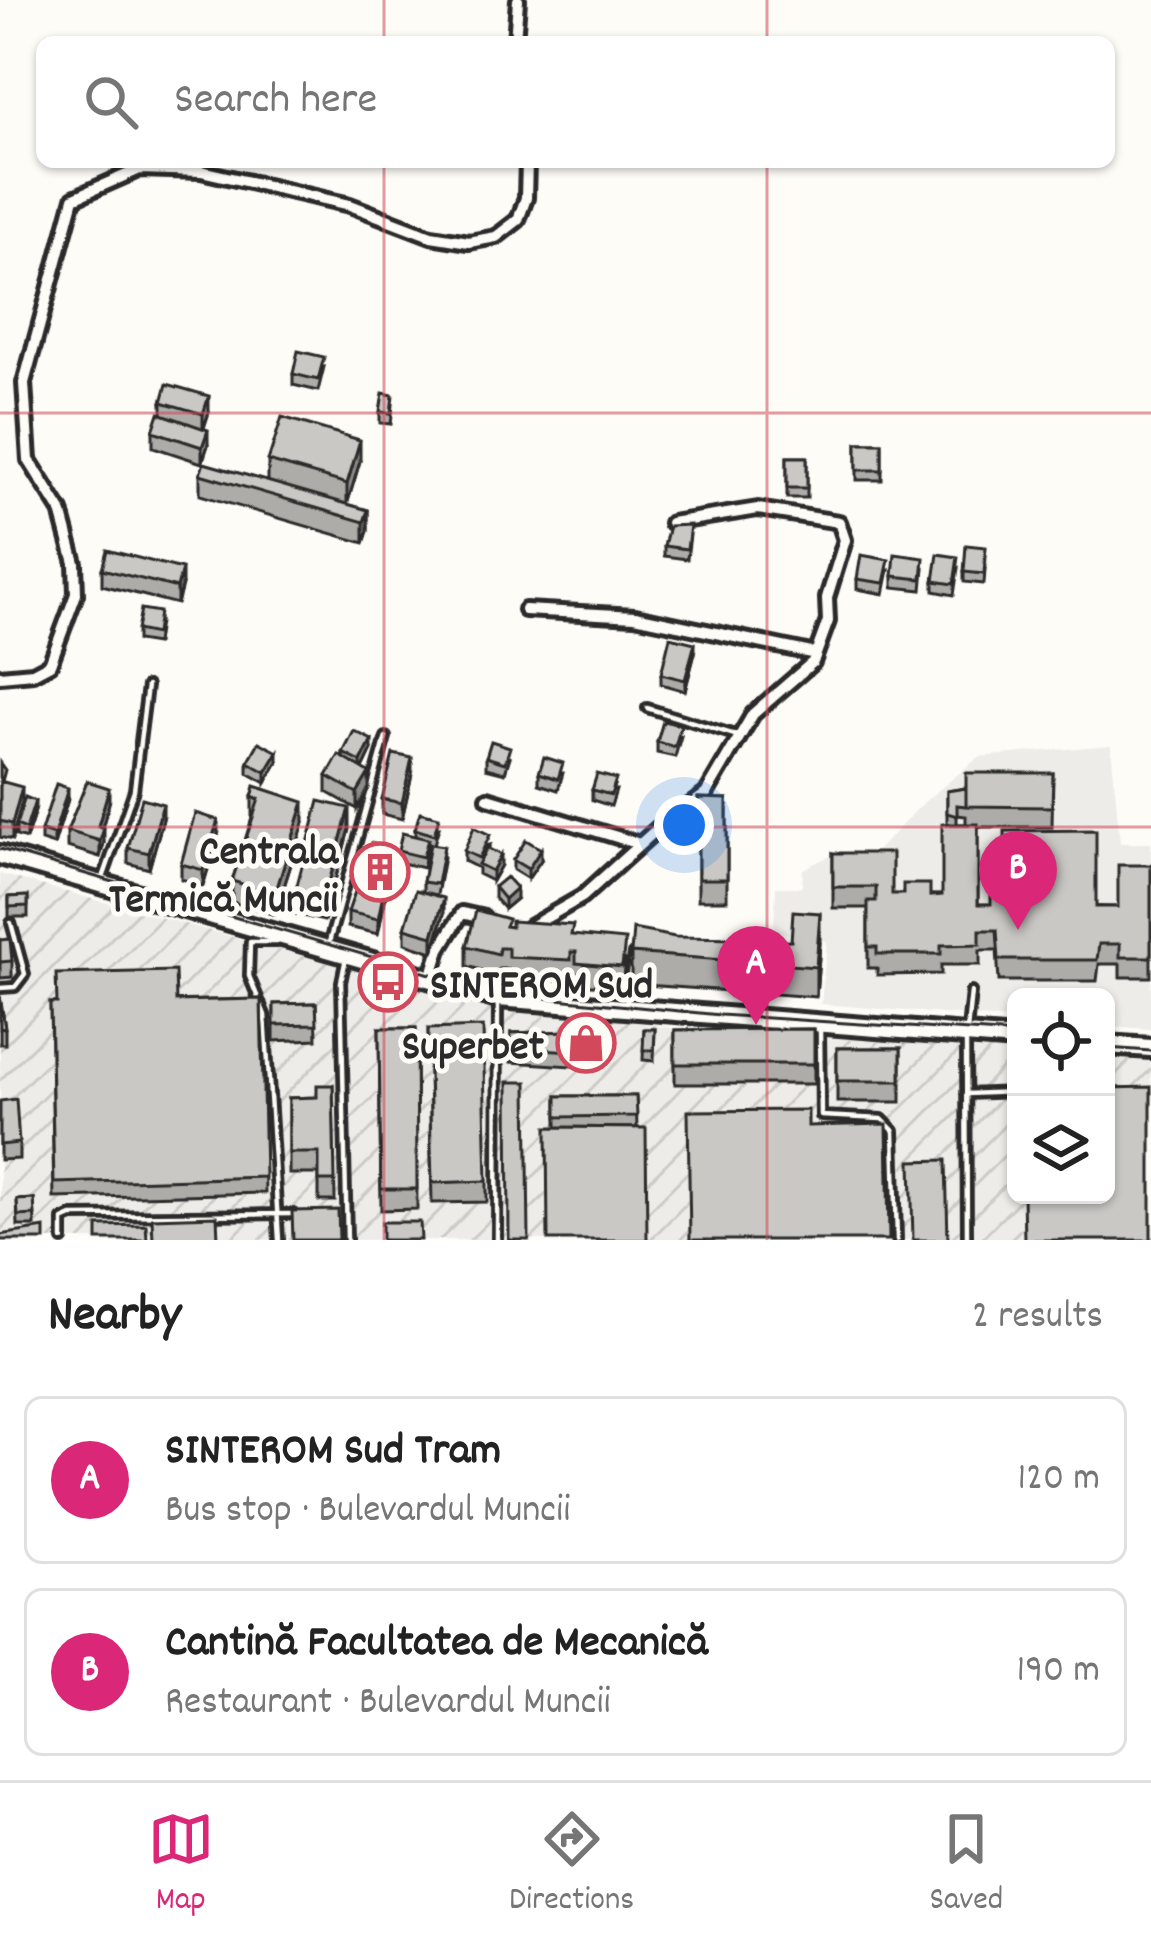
<!DOCTYPE html>
<html lang="en">
<head>
<meta charset="utf-8">
<style>
	body { margin:0; font-family:Dekko,sans-serif; background:#f2f2f2; color:#222 }
	.controls { position:absolute; right:36px; bottom:36px; display:grid; overflow:hidden; border-radius:18px; box-shadow:0 3px 9px #0004 }
	.controls button { width:108px; height:108px; display:grid; place-items:center; padding:0; border:0; border-bottom:3px solid #e0e0e0; background:#fff; color:#222; font:60px sans-serif }
	.you { position:absolute; left:684px; top:825px; width:42px; height:42px; margin:-30px; border:9px solid #fff; border-radius:50%; background:#1a73e8; box-shadow:0 0 0 18px #1a73e833 }
	.badge { display:grid; place-items:center; width:78px; height:78px; border-radius:50%; background:#db2777; color:#fff; font-size:39px; font-weight:700 }
	.pin { position:absolute; translate:-50% -99px; filter:drop-shadow(0 3px 6px #0008) }
	.pin::after { content:''; position:absolute; top:63px; width:42px; height:36px; background:inherit; clip-path:polygon(0 0,100% 0,50% 100%) }
	.list { margin:0; padding:0; list-style:none }
	h2 { display:flex; justify-content:space-between; align-items:center; height:156px; margin:0; padding:0 48px; font-size:51px }
	h2 small { font-size:39px; font-weight:400; color:#767676 }
	.list li { display:grid; grid-template-columns:78px 1fr auto; gap:36px; align-items:center; box-sizing:border-box; height:168px; margin:0 24px 24px; padding:0 24px; border:3px solid #e0e0e0; border-radius:18px }
	.list b { display:block; font-size:45px; white-space:nowrap }
	.list p { margin:0; font-size:39px; white-space:nowrap; color:#767676 }
	.list em { font-size:39px; font-style:normal; color:#767676 }
	.icon { flex:none; width:66px; height:66px; fill:none; stroke:currentColor; stroke-width:2; stroke-linecap:round; stroke-linejoin:round }
	.map { position:relative; flex:none; width:1151px; height:1240px; overflow:hidden }
	.search { position:absolute; background:#fff; box-shadow:0 3px 9px #0004; left:36px; right:36px; top:36px; height:132px; display:flex; align-items:center; gap:30px; box-sizing:border-box; padding:0 42px; border-radius:18px; color:#767676; font-size:45px }
	.sheet { height:540px; background:#fff }
	nav { display:flex; justify-content:space-around; align-items:center; box-sizing:border-box; height:168px; border-top:3px solid #e0e0e0; background:#fff; font-size:33px; color:#767676 }
	nav a { display:grid; justify-items:center; gap:6px }
	nav .on { color:#db2777 }
	.map>svg:first-child { display:block }
</style>
</head>
<body>
<div class="map">
<svg width="1151" height="1240" viewBox="0 0 1151 1240">
	<defs>
		<pattern id="industrial-furrows" width="10" height="10" patternUnits="userSpaceOnUse" patternTransform="scale(3)"><rect width="10" height="10" fill="#edece8"/><path d="M-1 1l2-2M0 10L10 0M9 11l2-2" fill="none" stroke="#cbcbc7"/></pattern>
	</defs>
	<rect width="100%" height="100%" fill="#fdfcf7"/>
	<filter id="ink" filterUnits="userSpaceOnUse"><feTurbulence type="fractalNoise" baseFrequency=".00833" numOctaves="2"/><feDisplacementMap in="SourceGraphic" scale="24" xChannelSelector="R" yChannelSelector="G"/><feConvolveMatrix kernelMatrix="1 2 1 2 8 2 1 2 1" color-interpolation-filters="sRGB"/></filter>
	<g filter="url(#ink)">
		<!-- built -->
		<path fill="#edece8" d="M1111,745L1120,843H1151V1029L1106,1026V997H1016V1020L821,1004L827,941L774,931L776,887H802L803,869L828,857L874,854L924,802L979,757Z"/>
		<!-- industrial -->
		<path fill="url(#industrial-furrows)" d="M0,874L443,994L679,1029L1016,1050V1195H1106V1056L1151,1059V1240H0Z"/>
		<g fill="none" stroke-linecap="round" stroke-linejoin="round">
			<defs>
				<path id="lane" d="M647,708L735,735
					M103,878L134,790L147,686
					M277,942H250L249,976L265,1015L279,1240
					M328,946L386,737
					M346,958L341,982L347,1240
					M0,988L15,987L25,974L11,923
					M626,1006L633,954
					M820,1029L821,1116L882,1119L894,1131L897,1240
					M967,1030L971,992
					M966,1042L967,1240
					M966,1094L1016,1092
					M63,1240V1220L72,1216L293,1214
					M497,1240L498,1000"/>
				<path id="street" d="M515,42L518,0
					M525,610L635,616L816,654
					M0,676L33,673L50,664L76,594L75,563L61,511L29,460L24,383L74,198L140,169L201,171L350,205L431,236L469,242L496,237L518,220L526,198L527,162
					M488,798L640,844
					M530,927L582,897L657,829L706,794L753,714L813,662L828,621L827,598L845,540L839,522L758,509L671,523
					M430,981L440,949L462,913L484,918"/>
				<path id="primary" d="M0,855L498,998L1016,1039
					M1106,1045L1151,1048"/>
			</defs>
			<!-- lane casing -->
			<use href="#lane" stroke="#2b2b2b" stroke-width="14"/>
			<!-- street casing -->
			<use href="#street" stroke="#2b2b2b" stroke-width="20"/>
			<!-- primary casing -->
			<use href="#primary" stroke="#2b2b2b" stroke-width="26"/>
			<!-- lane -->
			<use href="#lane" stroke="#fdfcf7" stroke-width="4.5"/>
			<!-- street -->
			<use href="#street" stroke="#fdfcf7" stroke-width="10"/>
			<!-- primary -->
			<use href="#primary" stroke="#fdfcf7" stroke-width="16"/>
			<!-- tram -->
			<path stroke="#2b2b2b" stroke-width="3" d="M0,849L496,993L720,1015L1016,1034
				M1106,1048L1151,1051"/>
		</g>
		<!-- wall -->
		<path fill="#adaca9" stroke="#2b2b2b" stroke-width="3" fill-rule="evenodd" d="M324,367L318,391L293,385V374Z
			M162,402L209,412L204,428L208,445L202,463L153,447V431L162,414Z
			M393,405L391,424L380,423V412Z
			M857,443H882V480H857Z
			M787,457H807V498H787Z
			M268,461H360L347,504L368,510V531L364,543L200,495V474L268,481Z
			M690,535L687,559L664,556V546Z
			M986,557L984,584L964,582V572Z
			M924,568L922,590L893,587V576Z
			M958,568L954,595L934,591V581Z
			M102,569L182,585L177,604L102,585Z
			M889,570L884,594L857,589V579Z
			M159,622L156,644L137,641V630Z
			M695,653L685,691L661,684V674Z
			M681,736L675,757L657,753V742Z
			M372,750L363,769L369,788L357,809L327,792V776L343,758V753Z
			M486,757H510L505,773L486,768Z
			M248,762H278L266,783L248,773Z
			M0,763L5,770L2,781L22,802L12,840L0,837Z
			M539,773H563L558,790L539,784Z
			M1053,773L1052,827H978V904L1118,907L1151,865V977H1120V964H1099L1097,981H999L997,950H980V965H941V974L877,975V968H868V908H833V853L892,894L942,895L950,824L947,823V791ZM957,815L966,816V824H957Z
			M412,774L402,819L382,814V799Z
			M592,790H616L611,806L592,800Z
			M252,797L304,823L275,915L232,902V881L252,818Z
			M698,798L727,799V900H698Z
			M68,799L54,845L41,841V831Z
			M109,803L102,827L104,843L100,857L67,847V831Z
			M35,811L26,839L16,836V825Z
			M163,819L149,869L128,863V848Z
			M439,827L434,844L444,857L437,895L423,892L444,914L433,952L405,943V928L423,892V882L430,844L428,843L423,868L398,862V851L415,836V829Z
			M349,829L324,921L295,914V893Z
			M218,835L203,886L181,879V864Z
			M490,845L488,849L501,865L492,881L478,874V868L464,861V851Z
			M513,860H541L528,879L513,870Z
			M367,862L395,867L389,885L386,884V895L378,934L348,927V912L367,876Z
			M494,887L516,899L504,909L494,898Z
			M28,896V917H9V897Z
			M508,927L573,935L625,960L622,987L576,984V973H571V981L508,978V969H499L498,975L467,966V946Z
			M0,940L12,961V977L0,978Z
			M744,942L820,943L816,997L631,984V953Z
			M0,996L5,1028V1044H0Z
			M261,999L265,1193L54,1198L50,1003Z
			M316,1003L317,1039L274,1041V1004Z
			M581,1027H590V1064H581Z
			M379,1028H416L417,1209L381,1210Z
			M428,1029L487,1181V1202L432,1203Z
			M644,1029H655L654,1061L643,1060Z
			M814,1029V1084H675V1030Z
			M571,1031V1066L511,1062V1033Z
			M837,1048H901V1102H837Z
			M333,1085L335,1201H319V1174H289V1098L317,1097Z
			M557,1096H636L637,1128L557,1127Z
			M0,1101L19,1143V1159L0,1160Z
			M34,1199L35,1226H18L17,1200Z"/>
		<!-- shaded-wall -->
		<path fill="#8d8c89" stroke="#2b2b2b" stroke-width="3" d="M209,396V412L203,430V414Z
			M208,430V445L202,463V447Z
			M360,440V461L347,505V484Z
			M368,510V531L364,543V522Z
			M182,569V585L177,604V588Z
			M695,643V653L685,691V680Z
			M372,740V750L361,773V762Z
			M278,752V762L266,783V772Z
			M412,758V774L402,819V803Z
			M369,773V788L357,809V793Z
			M22,787V802L12,840V824Z
			M68,788V799L54,845V835Z
			M109,788V803L98,842V826Z
			M35,801V811L26,839V829Z
			M304,802V823L275,915V894Z
			M163,804V819L149,869V853Z
			M349,808V829L324,921V901Z
			M218,820V835L203,886V870Z
			M104,828V843L100,857V841Z
			M541,849V860L528,879V869Z
			M395,851V867L389,885V870Z
			M501,855V865L492,881V871Z
			M386,880V895L378,934V919Z
			M516,888V899L504,909V899Z
			M444,898V914L433,952V936Z
			M820,913V943L816,997V967Z"/>
		<!-- building -->
		<path fill="#c9c8c4" stroke="#2b2b2b" stroke-width="3" d="M298,351L324,357L318,380L293,374Z
			M167,384L209,396L203,414L162,402Z
			M383,393L393,395L391,413L380,412Z
			M159,413L208,430L202,447L153,431Z
			M282,417L360,440L347,484L268,461Z
			M857,443H882V470H857Z
			M787,457H807V488H787Z
			M204,463L368,510L364,522L200,474Z
			M690,525L687,549L664,546L669,526Z
			M966,545L986,547L984,574L964,572Z
			M107,550L182,569L177,588L102,569Z
			M895,554L924,558L922,579L893,576Z
			M938,554L958,557L954,584L934,581Z
			M861,555L889,560L884,583L857,579Z
			M141,609L159,612L156,634L137,630Z
			M670,637L695,643L685,680L661,674Z
			M663,721L681,725L675,747L657,742Z
			M354,731L372,740L361,762L343,753Z
			M491,741L510,747L505,763L486,757Z
			M259,742L278,752L266,772L248,762Z
			M393,754L412,758L402,803L382,799Z
			M339,755L369,773L357,793L327,776Z
			M544,757L563,763L558,779L539,773Z
			M966,773H1053L1052,807L966,806Z
			M597,774L616,779L611,795L592,790Z
			M0,781L22,787L12,824L0,821Z
			M87,781L109,788L98,826L104,828L100,841L67,831Z
			M56,784L68,788L54,835L41,831Z
			M255,786L304,802L275,894L232,881L259,799L252,797Z
			M966,788V806L957,805V816L947,813V791Z
			M25,797L35,801L26,829L16,825Z
			M142,798L163,804L149,853L128,848Z
			M698,798L727,799V879H698Z
			M319,801L349,808L324,901L295,893Z
			M420,812L439,817L434,835L415,829Z
			M195,813L218,820L203,870L181,864Z
			M942,824H978V904H991V892H1006L1005,831L1096,830V907H1118V865H1151V957H1120V944H1099L1097,960H999L997,930H980V944L941,945V954H877V947H868V901H876V887H833V853H892V894H903V884H930V896L942,895Z
			M474,827L490,835L479,858L464,851Z
			M402,833L428,839L423,857L398,851Z
			M526,840L541,849L528,869L513,860Z
			M371,843L395,851L389,870L367,862Z
			M430,844L444,846L437,884L423,882Z
			M487,848L501,855L492,871L478,864Z
			M361,874L386,880L378,919L348,912Z
			M506,877L516,888L504,899L494,887Z
			M416,890L444,898L433,936L405,928Z
			M28,896V906L9,907V897Z
			M476,910L508,919L505,926L511,927V921L573,925L571,935L625,940L622,967L576,963V952H571V960L508,957V948H499L498,954L467,946Z
			M793,911L820,913L816,967L631,953L633,929L675,937L744,938V942L791,941Z
			M10,939L12,961L0,962V940Z
			M175,971L176,1001L261,999L265,1177L54,1183L50,1003H57L56,974Z
			M0,996L5,1028L0,1029Z
			M316,1003L317,1024L274,1025V1004Z
			M483,1027L487,1181L432,1183L428,1029Z
			M581,1027H590V1053H581Z
			M379,1028H416L417,1189H381Z
			M644,1029H655L654,1050H643Z
			M814,1029V1064H675V1030Z
			M571,1031V1051L511,1047V1033Z
			M837,1048H901V1081H837Z
			M508,1082H527L529,1240H509Z
			M317,1085H333L335,1181H319V1153H289V1098L317,1097Z
			M1151,1087V1240H1024L1023,1195H1106V1088Z
			M557,1096H636L637,1116L557,1117Z
			M16,1099L19,1143L0,1145V1101Z
			M808,1110V1126L887,1124L889,1240H690L688,1111Z
			M547,1127L646,1128L647,1240H548Z
			M946,1160L948,1240H913L911,1161Z
			M34,1199L35,1215L18,1216L17,1200Z
			M338,1210L339,1240H293L292,1211Z
			M217,1216L218,1240H153L152,1218Z
			M382,1222H420L421,1240H382Z
			M146,1225L147,1240H98V1226Z
			M45,1228V1240H0V1235Z"/>
	</g>
	<!-- grid -->
	<path fill="none" stroke="#d1495b" stroke-width="3" stroke-opacity="0.55" d="M384,0V42M767,0V42M384,162V1240M767,162V1240M0,413H1151M0,827H1151"/>
	<!-- icons -->
	<defs>
		<symbol id="building-ring" viewBox="-11 -11 22 22"><circle r="9.5" fill="#fdfcf7" stroke="#d1495b" stroke-width="1.5"/><path d="M-4-6H4V6H1V3H-1V6H-4ZM-2.5-4.3h1.7v1.8h-1.7ZM.8-4.3h1.7v1.8H.8ZM-2.5-1h1.7V.8h-1.7ZM.8-1h1.7V.8H.8Z" fill="#d1495b"/></symbol>
		<symbol id="bus-ring" viewBox="-11 -11 22 22"><circle r="9.5" fill="#fdfcf7" stroke="#d1495b" stroke-width="1.5"/><path d="M-5-6H5V4H4V6H2V4H-2V6H-4V4H-5ZM-3.5-4V0h7V-4ZM-3.5 1.2v1.5H-2V1.2ZM2 1.2v1.5H3.5V1.2Z" fill="#d1495b"/></symbol>
		<symbol id="shop-ring" viewBox="-11 -11 22 22"><circle r="9.5" fill="#fdfcf7" stroke="#d1495b" stroke-width="1.5"/><path d="M-5-2.5h2.3a2.7 3.5 0 0 1 5.4 0H5L5.5 6h-11ZM-1.5-2.5h3a1.5 2.3 0 0 0-3 0Z" fill="#d1495b"/></symbol>
	</defs>
	<g fill-rule="evenodd">
		<use href="#building-ring" x="347" y="839" width="66" height="66"/>
		<use href="#bus-ring" x="355" y="949" width="66" height="66"/>
		<use href="#shop-ring" x="553" y="1010" width="66" height="66"/>
	</g>
	<g text-anchor="middle" stroke-width="10" stroke-linejoin="round" paint-order="stroke">
		<!-- poi labels -->
		<g font-size="42" font-weight="bold" fill="#2b2b2b" stroke="#fdfcf7" text-anchor="end">
			<text x="338" y="863">Centrala<tspan x="338" dy="48">Termică Muncii</tspan></text>
			<text x="430" y="997" text-anchor="start">SINTEROM Sud</text>
			<text x="544" y="1058">Superbet</text>
		</g>
	</g>
</svg>
<div class="controls">
<button><svg class="icon" aria-label="locate" viewBox="0 0 24 24"><circle cx="12" cy="12" r="6"/><path d="M12 2v4M12 18v4M2 12h4M18 12h4"/></svg></button>
<button><svg class="icon" aria-label="layers" viewBox="0 0 24 24"><path d="M12 4l9 5-9 5-9-5zM3 14l9 5 9-5"/></svg></button>
</div>
<div class="you"></div>
<div class="pin badge" style="left:756px;top:1025px">A</div>
<div class="pin badge" style="left:1018px;top:930px">B</div>
<div class="search"><svg class="icon" aria-label="search" viewBox="0 0 24 24"><circle cx="10" cy="10" r="6"/><path d="M15 15l6 6"/></svg>Search here</div>
</div>
<section class="sheet">
<h2>Nearby<small>2 results</small></h2>
<ul class="list">
<li><span class="badge">A</span><div><b>SINTEROM Sud Tram</b><p>Bus stop · Bulevardul Muncii</p></div><em>120 m</em></li>
<li><span class="badge">B</span><div><b>Cantină Facultatea de Mecanică</b><p>Restaurant · Bulevardul Muncii</p></div><em>190 m</em></li>
</ul>
</section>
<nav>
<a class="on"><svg class="icon" aria-label="map" viewBox="0 0 24 24"><path d="M3 6l6-2 6 2 6-2v14l-6 2-6-2-6 2zM9 4v14M15 6v14"/></svg>Map</a>
<a><svg class="icon" aria-label="directions" viewBox="0 0 24 24"><path d="M12 3l9 9-9 9-9-9zM9 14v-3h6M13 9l2 2-2 2"/></svg>Directions</a>
<a><svg class="icon" aria-label="saved" viewBox="0 0 24 24"><path d="M7 4h10v16l-5-4-5 4z"/></svg>Saved</a>
</nav>
</body>
</html>
